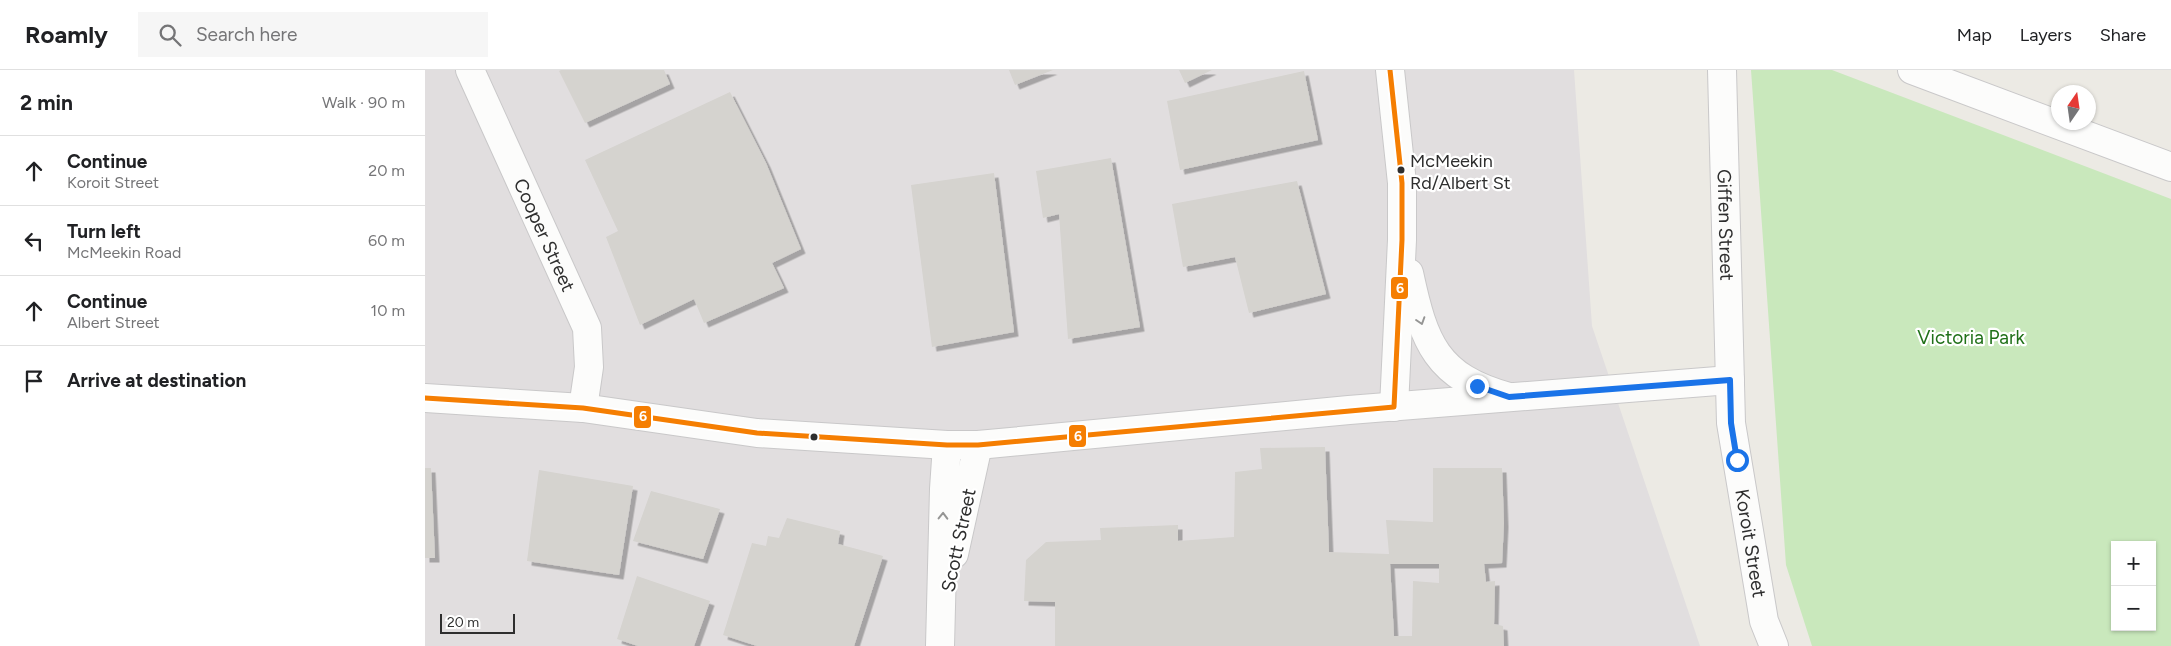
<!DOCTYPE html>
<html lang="en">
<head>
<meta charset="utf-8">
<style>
	body { margin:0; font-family:Figtree,sans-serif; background:#f6f6f6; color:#202124 }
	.controls { position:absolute; right:15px; bottom:15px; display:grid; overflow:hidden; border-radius:0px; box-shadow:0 1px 4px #0004 }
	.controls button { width:45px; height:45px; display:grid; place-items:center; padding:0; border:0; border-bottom:1px solid #e0e0e0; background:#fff; color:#202124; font:25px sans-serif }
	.compass { position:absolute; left:1626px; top:15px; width:45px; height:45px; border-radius:50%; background:#fff; box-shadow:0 1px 4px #0004; rotate:13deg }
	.scale { position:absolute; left:15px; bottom:12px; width:75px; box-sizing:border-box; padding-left:5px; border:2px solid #2e2e2e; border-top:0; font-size:14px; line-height:18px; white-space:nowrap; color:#2e2e2e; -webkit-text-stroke:4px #fff; paint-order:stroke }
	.stop { position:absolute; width:15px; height:15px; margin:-11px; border:4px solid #1a73e8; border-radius:50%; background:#fff }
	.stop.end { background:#1a73e8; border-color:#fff; box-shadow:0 1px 5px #0008 }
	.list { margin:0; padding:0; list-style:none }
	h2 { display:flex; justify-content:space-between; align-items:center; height:65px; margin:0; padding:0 20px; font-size:21px }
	h2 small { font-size:16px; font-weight:400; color:#757577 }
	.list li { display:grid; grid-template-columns:32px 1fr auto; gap:15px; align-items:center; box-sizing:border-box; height:70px; padding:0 20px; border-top:1px solid #e0e0e0 }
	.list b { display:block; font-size:19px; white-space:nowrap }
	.list p { margin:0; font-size:16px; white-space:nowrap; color:#757577 }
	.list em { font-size:16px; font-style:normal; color:#757577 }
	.icon { flex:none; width:28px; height:28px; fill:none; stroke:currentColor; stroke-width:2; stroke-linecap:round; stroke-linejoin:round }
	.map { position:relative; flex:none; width:1746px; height:576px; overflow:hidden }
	header { display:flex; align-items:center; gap:30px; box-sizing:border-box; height:70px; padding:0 25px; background:#fff; border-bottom:1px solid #e0e0e0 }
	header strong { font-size:24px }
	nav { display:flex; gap:28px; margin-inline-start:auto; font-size:18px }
	.search { width:350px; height:45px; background:#f6f6f6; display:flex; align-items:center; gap:12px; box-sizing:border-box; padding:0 18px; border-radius:0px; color:#757577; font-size:19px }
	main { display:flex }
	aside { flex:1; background:#fff }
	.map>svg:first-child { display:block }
</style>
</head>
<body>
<header>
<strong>Roamly</strong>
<div class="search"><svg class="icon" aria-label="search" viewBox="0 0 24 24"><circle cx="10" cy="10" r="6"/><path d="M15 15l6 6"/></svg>Search here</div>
<nav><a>Map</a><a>Layers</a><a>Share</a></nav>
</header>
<main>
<aside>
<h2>2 min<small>Walk · 90 m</small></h2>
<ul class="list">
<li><svg class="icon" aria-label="ahead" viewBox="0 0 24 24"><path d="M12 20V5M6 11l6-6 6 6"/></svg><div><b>Continue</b><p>Koroit Street</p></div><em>20 m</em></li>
<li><svg class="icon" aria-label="left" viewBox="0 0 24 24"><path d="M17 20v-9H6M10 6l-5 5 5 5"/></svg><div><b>Turn left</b><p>McMeekin Road</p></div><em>60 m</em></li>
<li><svg class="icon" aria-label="ahead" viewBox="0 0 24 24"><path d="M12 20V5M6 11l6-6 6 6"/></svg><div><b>Continue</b><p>Albert Street</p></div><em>10 m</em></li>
<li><svg class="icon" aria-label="arrive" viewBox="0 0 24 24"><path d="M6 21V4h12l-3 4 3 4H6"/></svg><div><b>Arrive at destination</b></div></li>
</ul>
</aside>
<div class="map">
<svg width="1746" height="576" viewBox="0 0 1746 576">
	<defs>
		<filter id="shadow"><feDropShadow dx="4.5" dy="4.5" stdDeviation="0" flood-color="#0004"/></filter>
	</defs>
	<rect width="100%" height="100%" fill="#eceae4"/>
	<!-- industrial -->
	<path fill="#e1dedf" d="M0,0H1149L1167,256L1275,576H0Z"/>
	<!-- green -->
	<path fill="#c9e8bc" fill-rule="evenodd" d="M1326,0H1407L1746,129V576H1387L1361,495ZM1690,475H1727V557H1690Z"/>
	<!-- building -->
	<path fill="#d5d3cf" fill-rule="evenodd" filter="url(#shadow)" d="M136,0H239L245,14L160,53L134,1Z
		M584,0H628L590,15Z
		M754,0H787L760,13Z
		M879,1L893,70L755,100L742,31Z
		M305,22L341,93L376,179L347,193L359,218L279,253L269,229L215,255L181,167L193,161L160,90Z
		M686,88L715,257L643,269L634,144L618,148L611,101Z
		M569,103L589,262L507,277L486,115Z
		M872,111L901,224L824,243L810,187L758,197L747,134Z
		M900,377L904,482L964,484L961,450L1008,452V398H1077L1079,453L1077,493L1059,494L1061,512L1070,511L1069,554L1078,556L1079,576H630V532L599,531L601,490L621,472L676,470L675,458L753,455V471L809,467L810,402L837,399L835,378ZM965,494H1014V513L988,511L987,566H969Z
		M0,398H6L10,488H0Z
		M114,400L208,416L194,505L102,491Z
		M226,421L295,439L278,489L208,471Z
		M362,448L415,461L413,474L458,486L429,576H332L298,565L327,473L341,476L343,466L354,468Z
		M212,506L285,531L269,576H213L192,569Z"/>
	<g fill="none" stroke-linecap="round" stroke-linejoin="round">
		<defs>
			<g id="minor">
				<path id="s1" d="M45,0L162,258L164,297L158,338"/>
				<path d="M965,0L977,113V170L969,337"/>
				<path d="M984,203C999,273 1011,307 1084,327"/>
			</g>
			<g id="tertiary">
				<path id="s2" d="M1297,0L1306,353L1339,551L1349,576"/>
				<path d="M1487,0L1746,97"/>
				<path d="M0,328L158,338L332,363L522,375H553L924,340L1305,310"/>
				<path d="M529,484L553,375"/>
				<path d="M515,576L519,419L522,375"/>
			</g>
		</defs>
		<!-- minor casing -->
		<use href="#minor" stroke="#c9c8c9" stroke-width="30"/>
		<!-- tertiary casing -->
		<use href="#tertiary" stroke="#c9c8c9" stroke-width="30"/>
		<!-- minor -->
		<use href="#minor" stroke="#fcfcfb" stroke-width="28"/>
		<!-- tertiary -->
		<use href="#tertiary" stroke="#fcfcfb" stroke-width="28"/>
		<defs>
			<path id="bus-1" d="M0,328L158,338L332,363L522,375H553L969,337L977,170V113L965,0"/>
		</defs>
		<!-- bus-1 casing -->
		<use href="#bus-1" stroke="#fff" stroke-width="9"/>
		<!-- bus-1 -->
		<use href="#bus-1" stroke="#f57e02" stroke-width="5"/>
	</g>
	<!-- one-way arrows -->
	<defs><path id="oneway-chevron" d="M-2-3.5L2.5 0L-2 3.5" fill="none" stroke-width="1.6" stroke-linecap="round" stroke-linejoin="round" transform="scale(1.25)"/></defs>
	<g stroke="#959594">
		<use href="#oneway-chevron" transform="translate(996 251) rotate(72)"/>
		<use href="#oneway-chevron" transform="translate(518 446) rotate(-89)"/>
	</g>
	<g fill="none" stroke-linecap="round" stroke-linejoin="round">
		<!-- route -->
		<path stroke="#1a73e8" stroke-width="6" d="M1052,316L1084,327L1305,310L1306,353L1312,390"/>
	</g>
	<!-- markers -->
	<g fill="#2e2e2e" stroke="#fff" stroke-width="2">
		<circle cx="976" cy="100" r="4.5"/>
		<circle cx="389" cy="367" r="4.5"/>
	</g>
	<g text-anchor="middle" stroke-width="4.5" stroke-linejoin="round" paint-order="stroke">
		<!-- bus labels -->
		<g font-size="18" fill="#2e2e2e" stroke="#fff" text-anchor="start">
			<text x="985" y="97">McMeekin<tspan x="985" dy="22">Rd/Albert St</tspan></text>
		</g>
		<!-- street labels -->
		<g font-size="19" fill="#2e2e2e" stroke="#fff">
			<text dy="7" stroke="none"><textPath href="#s2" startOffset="155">Giffen Street</textPath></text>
			<text dy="7" stroke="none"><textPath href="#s1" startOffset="181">Cooper Street</textPath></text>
			<text transform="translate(533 470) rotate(-78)" y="7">Scott Street</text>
			<text dy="7" stroke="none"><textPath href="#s2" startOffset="475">Koroit Street</textPath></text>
		</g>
		<!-- park labels -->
		<g font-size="19" fill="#207019" stroke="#fff">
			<text x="1546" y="274">Victoria Park</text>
		</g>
	</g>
	<g stroke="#fff" stroke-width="2">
		<rect x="965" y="206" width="19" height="24" rx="5" fill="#f57e02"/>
		<rect x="208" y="335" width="19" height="24" rx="5" fill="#f57e02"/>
		<rect x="643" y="354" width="19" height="24" rx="5" fill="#f57e02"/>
	</g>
	<g font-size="14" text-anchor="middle" font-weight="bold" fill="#fff">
		<text x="975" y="223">6</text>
		<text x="218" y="351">6</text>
		<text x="653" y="371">6</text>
	</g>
</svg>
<div class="controls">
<button>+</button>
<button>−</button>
</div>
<svg class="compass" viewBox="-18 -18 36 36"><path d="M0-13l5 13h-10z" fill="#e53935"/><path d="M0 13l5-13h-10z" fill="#757577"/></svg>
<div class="scale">20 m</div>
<div class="stop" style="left:1312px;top:390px"></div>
<div class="stop end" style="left:1052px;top:316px"></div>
</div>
</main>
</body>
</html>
